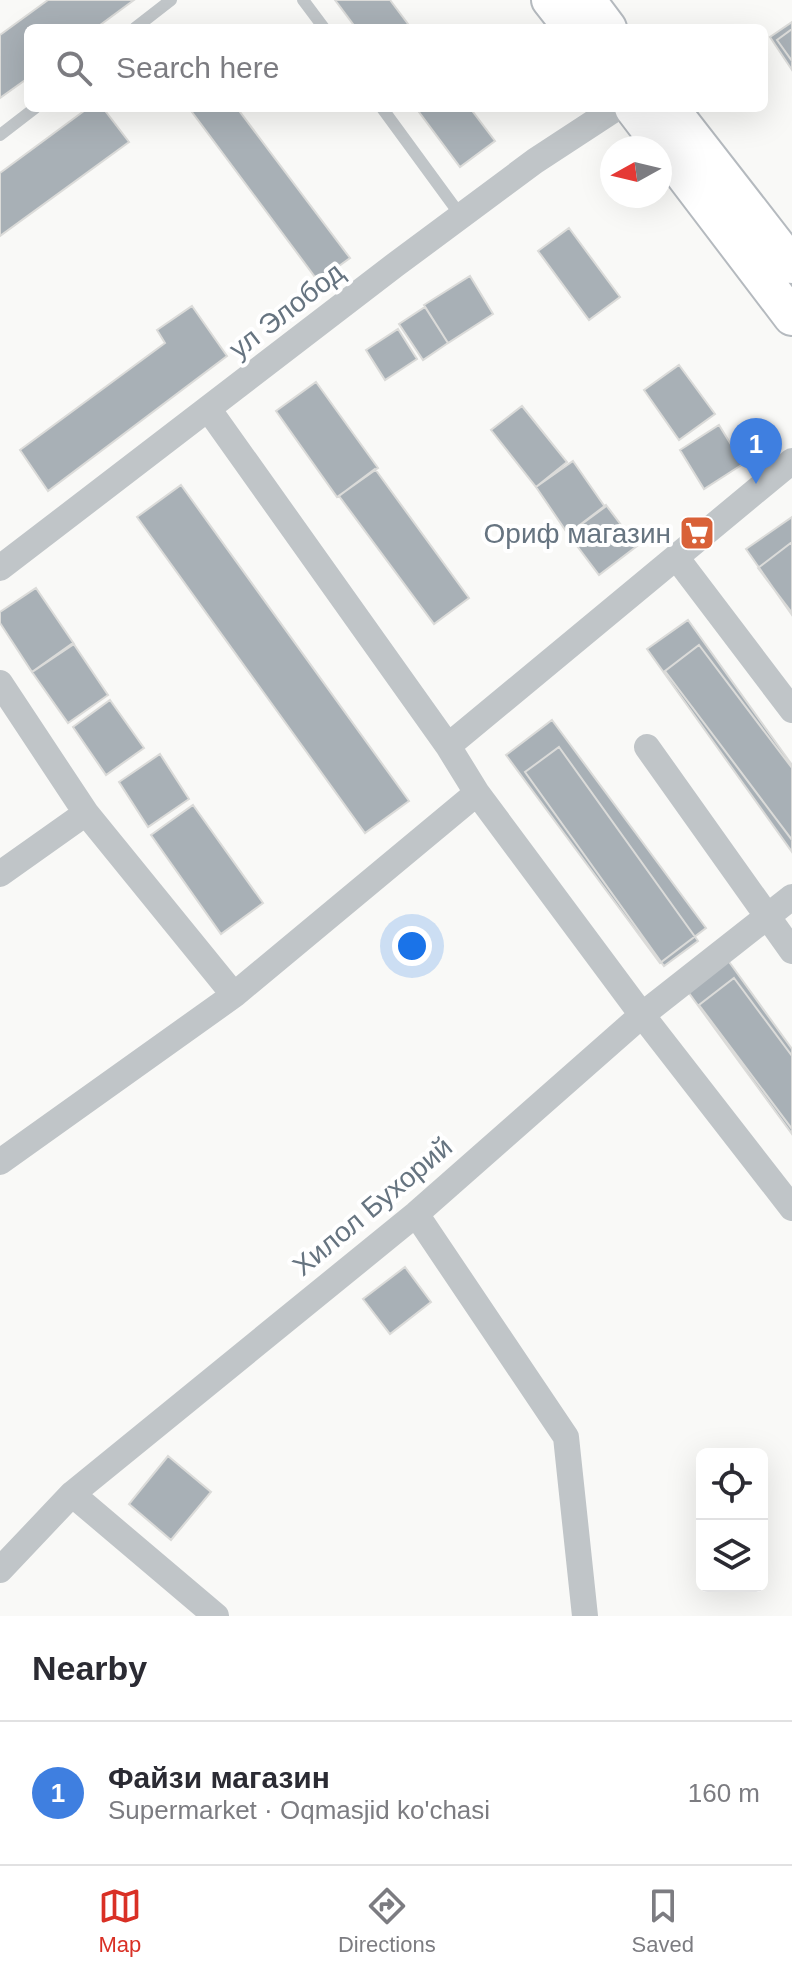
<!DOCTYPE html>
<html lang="en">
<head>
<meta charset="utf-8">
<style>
	body { margin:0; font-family:Arial,sans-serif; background:#f2f2f3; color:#2b2b33 }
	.controls { position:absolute; right:24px; bottom:24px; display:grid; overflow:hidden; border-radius:12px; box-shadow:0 8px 32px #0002 }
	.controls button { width:72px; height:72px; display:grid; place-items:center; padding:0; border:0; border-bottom:2px solid #e1e1e2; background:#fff; color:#2b2b33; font:40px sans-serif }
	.compass { position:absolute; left:600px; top:136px; width:72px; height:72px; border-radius:50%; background:#fff; box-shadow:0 8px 32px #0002; rotate:262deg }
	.you { position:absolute; left:412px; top:946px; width:28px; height:28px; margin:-20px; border:6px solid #fff; border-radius:50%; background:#1a73e8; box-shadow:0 0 0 12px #1a73e833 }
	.badge { display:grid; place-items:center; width:52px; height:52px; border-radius:50%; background:#d93025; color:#fff; font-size:26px; font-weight:700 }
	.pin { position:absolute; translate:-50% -66px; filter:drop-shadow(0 2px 4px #0008) }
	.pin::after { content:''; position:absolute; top:42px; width:28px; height:24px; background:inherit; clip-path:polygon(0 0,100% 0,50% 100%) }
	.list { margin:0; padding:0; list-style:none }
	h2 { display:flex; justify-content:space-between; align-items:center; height:104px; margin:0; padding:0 32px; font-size:34px }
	h2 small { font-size:26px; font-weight:400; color:#7c7c81 }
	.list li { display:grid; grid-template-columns:52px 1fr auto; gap:24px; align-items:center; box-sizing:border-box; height:144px; padding:0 32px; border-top:2px solid #e1e1e2 }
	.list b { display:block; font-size:30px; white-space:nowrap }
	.list p { margin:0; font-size:26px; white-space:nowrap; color:#7c7c81 }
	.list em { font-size:26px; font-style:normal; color:#7c7c81 }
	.icon { flex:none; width:44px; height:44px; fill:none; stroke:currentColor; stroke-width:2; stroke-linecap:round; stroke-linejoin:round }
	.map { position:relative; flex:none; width:792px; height:1616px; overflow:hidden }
	.search { position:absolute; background:#fff; box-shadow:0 8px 32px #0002; left:24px; right:24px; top:24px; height:88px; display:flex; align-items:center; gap:20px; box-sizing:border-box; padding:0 28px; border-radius:12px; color:#7c7c81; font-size:30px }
	.sheet { height:248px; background:#fff }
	nav { display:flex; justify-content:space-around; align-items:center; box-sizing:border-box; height:112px; border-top:2px solid #e1e1e2; background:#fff; font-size:22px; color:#7c7c81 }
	nav a { display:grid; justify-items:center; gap:4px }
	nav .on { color:#d93025 }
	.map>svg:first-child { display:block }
</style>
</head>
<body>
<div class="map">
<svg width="792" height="1616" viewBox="0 0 792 1616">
	<rect width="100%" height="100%" fill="#f9f9f7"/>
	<!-- building -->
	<path fill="#a8b0b6" stroke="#dbdbd9" stroke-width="2" d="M48,0H134L96,28H28V78L0,98V35Z
		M335,0H390L411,28H356Z
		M792,22V70L770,37Z
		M792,29V61L777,40Z
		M88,108H103L129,142L0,236V173Z
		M189,108H237L350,258L318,281Z
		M416,108H470L495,141L460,167Z
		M569,228L620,297L589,320L538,251Z
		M470,276L493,314L448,343L424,305Z
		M192,306L227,356L48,491L20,450L165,343L157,330Z
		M425,307L448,343L423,360L399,324Z
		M398,329L417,359L385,380L366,350Z
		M679,365L715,414L679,440L644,390Z
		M316,382L378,468L337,497L276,411Z
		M522,406L567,462L536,487L491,430Z
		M719,425L743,464L704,489L680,450Z
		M573,461L605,507L568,534L536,487Z
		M375,469L469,598L434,624L339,496Z
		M181,485L409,801L365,833L137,517Z
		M606,505L637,546L599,575L568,534Z
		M792,517V615L746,549Z
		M792,542V613L758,568Z
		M36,588L74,644L32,672L0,623V612Z
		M688,620L792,765V852L647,649Z
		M73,643L108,695L68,723L32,672Z
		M699,645L792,768V840L665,671Z
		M110,700L144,748L106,775L73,727Z
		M552,720L706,928L660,963L506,755Z
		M559,747L698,941L664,966L525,772Z
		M160,754L189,799L148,827L119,782Z
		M193,805L263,903L221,934L151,835Z
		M727,959L792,1049V1134L686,989Z
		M734,978L792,1056V1129L699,1005Z
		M405,1267L431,1302L390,1334L363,1299Z
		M168,1456L211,1492L171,1540L129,1504Z"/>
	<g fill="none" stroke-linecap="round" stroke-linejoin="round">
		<defs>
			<path id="secondary" d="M550,0L572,28
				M587,0L608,28
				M633,108L792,317
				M670,108L792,265"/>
		</defs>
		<!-- secondary casing -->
		<use href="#secondary" stroke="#b5babf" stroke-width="40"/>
		<!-- service -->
		<path stroke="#c0c5c8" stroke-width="12" d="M303,0L324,28
			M135,28L171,0
			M382,108L461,216
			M0,135L35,108"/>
		<!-- minor -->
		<path stroke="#c0c5c8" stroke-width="26" d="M209,410L448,746L477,793L642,1015L792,1208
			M676,557L792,710
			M0,568L395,265L535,161L616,108
			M0,683L86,813L234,995
			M448,746L792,461
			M647,747L792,951
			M0,874L86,813
			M0,1162L234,995L477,793
			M416,1214L566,1437L585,1616
			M72,1494L216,1616
			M0,1570L72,1494L416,1214L642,1015L792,897"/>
		<!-- secondary -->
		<use href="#secondary" stroke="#fff" stroke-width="36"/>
	</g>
	<!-- icons -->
	<defs>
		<symbol id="supermarket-square" viewBox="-11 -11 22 22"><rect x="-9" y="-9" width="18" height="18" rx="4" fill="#d96138" stroke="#fff"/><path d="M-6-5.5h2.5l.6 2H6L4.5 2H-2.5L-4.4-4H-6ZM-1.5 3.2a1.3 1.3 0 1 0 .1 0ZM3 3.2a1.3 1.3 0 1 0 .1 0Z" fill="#fff"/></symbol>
	</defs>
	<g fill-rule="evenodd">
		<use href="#supermarket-square" x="677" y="513" width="40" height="40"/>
	</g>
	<g text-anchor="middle" stroke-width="8" stroke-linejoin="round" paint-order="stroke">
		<!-- street labels -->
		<g font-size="28" fill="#667480" stroke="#fff">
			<text transform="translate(286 310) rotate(-38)" y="10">ул Элобод</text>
			<text transform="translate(372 1206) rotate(-40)" y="10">Хилол Бухорий</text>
		</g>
		<!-- poi labels -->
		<g font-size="28" fill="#667480" stroke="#fff" text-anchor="end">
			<text x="671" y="543">Ориф магазин</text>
		</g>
	</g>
</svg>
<div class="controls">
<button><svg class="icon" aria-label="locate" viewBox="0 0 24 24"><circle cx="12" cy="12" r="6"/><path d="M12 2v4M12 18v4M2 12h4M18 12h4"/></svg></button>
<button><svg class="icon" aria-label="layers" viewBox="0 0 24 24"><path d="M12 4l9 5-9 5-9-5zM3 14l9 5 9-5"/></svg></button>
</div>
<svg class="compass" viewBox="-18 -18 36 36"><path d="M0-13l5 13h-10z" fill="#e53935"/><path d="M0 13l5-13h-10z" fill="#7c7c81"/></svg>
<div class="you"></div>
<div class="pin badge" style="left:756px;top:484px;background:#3f7fe0">1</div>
<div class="search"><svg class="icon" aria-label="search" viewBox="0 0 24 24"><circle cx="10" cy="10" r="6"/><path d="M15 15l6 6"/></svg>Search here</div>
</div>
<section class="sheet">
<h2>Nearby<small></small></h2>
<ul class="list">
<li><span class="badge" style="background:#3f7fe0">1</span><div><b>Файзи магазин</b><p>Supermarket · Oqmasjid ko'chasi</p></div><em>160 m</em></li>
</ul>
</section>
<nav>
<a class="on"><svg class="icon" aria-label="map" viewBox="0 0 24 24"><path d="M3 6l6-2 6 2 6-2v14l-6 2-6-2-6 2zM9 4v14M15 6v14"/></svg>Map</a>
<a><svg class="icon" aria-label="directions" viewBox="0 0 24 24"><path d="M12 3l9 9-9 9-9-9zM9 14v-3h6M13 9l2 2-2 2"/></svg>Directions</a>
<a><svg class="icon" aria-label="saved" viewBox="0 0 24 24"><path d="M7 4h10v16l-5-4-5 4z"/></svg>Saved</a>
</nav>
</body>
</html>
